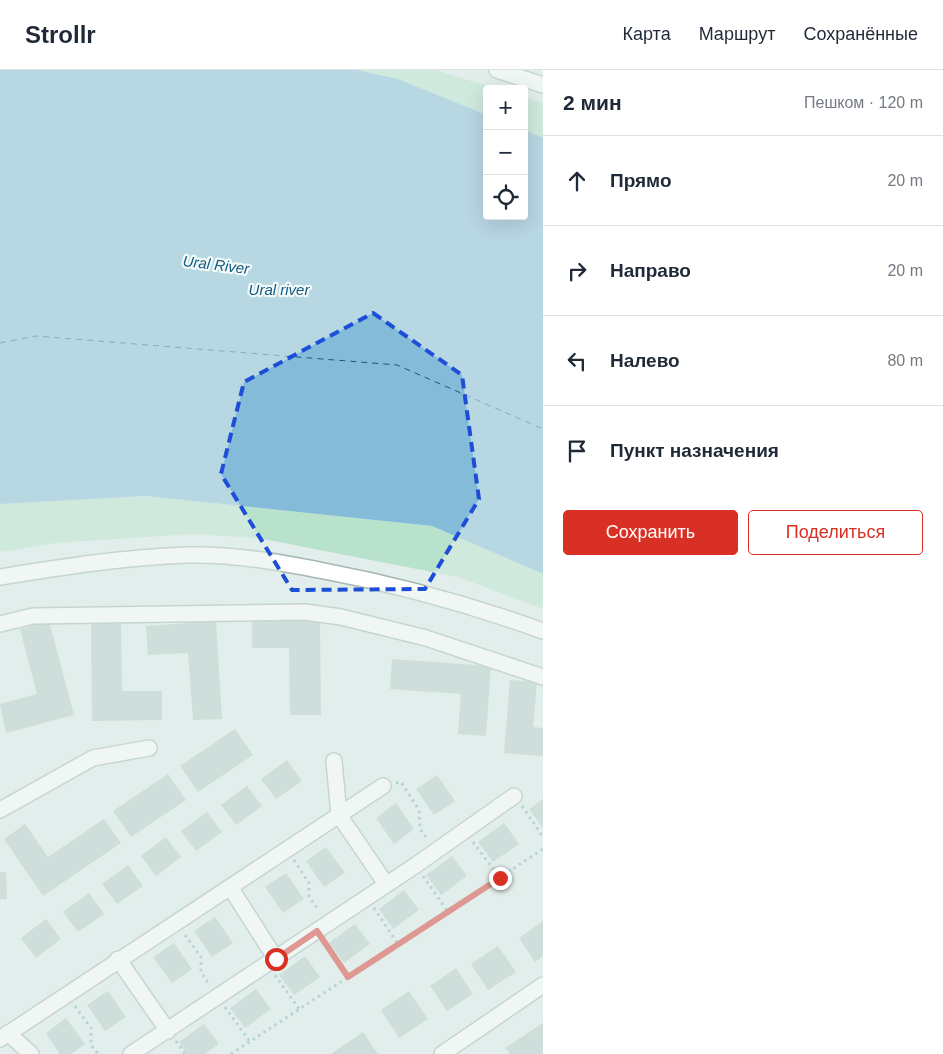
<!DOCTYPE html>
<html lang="ru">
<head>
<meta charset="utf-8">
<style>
	body { margin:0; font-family:Helvetica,sans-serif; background:#f2f2f3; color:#1f2937 }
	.controls { position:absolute; right:15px; top:15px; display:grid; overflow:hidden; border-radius:5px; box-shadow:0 5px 20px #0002 }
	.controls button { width:45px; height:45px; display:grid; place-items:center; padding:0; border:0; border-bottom:1px solid #e0e1e3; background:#fff; color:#1f2937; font:25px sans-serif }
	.stop { position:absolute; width:15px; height:15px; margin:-11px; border:4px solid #d93025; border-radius:50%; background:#fff }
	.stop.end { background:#d93025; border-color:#fff; box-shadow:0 1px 5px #0008 }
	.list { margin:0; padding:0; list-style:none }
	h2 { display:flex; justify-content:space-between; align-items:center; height:65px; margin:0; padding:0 20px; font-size:21px }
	h2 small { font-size:16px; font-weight:400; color:#747a83 }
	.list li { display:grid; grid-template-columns:32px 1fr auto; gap:15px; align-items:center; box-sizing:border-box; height:90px; padding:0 20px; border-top:1px solid #e0e1e3 }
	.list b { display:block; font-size:19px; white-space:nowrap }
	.list em { font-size:16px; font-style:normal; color:#747a83 }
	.actions { display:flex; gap:10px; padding:15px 20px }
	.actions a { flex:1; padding:11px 0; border:1px solid #d93025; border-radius:5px; text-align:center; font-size:18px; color:#d93025 }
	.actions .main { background:#d93025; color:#fff }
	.icon { flex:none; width:28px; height:28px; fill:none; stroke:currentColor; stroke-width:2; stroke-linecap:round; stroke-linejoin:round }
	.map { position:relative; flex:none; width:543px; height:984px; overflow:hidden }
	header { display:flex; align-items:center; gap:30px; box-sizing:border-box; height:70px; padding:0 25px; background:#fff; border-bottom:1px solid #e0e1e3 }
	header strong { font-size:24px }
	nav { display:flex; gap:28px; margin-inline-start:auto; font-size:18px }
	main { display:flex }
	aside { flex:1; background:#fff }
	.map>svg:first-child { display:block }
</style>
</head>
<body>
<header>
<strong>Strollr</strong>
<nav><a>Карта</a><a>Маршрут</a><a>Сохранённые</a></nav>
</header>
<main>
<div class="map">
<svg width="543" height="984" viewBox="0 0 543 984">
	<rect width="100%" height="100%" fill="#e2eeeb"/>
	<!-- green -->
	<path fill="#b8e2cc" d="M357,0H436L497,19H487V45L398,9Z
		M524,27L543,33V68L524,60Z
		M146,426L432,456L543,504V539L458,507L258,468L193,464L56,473L0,482V434Z"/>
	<!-- water -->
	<path fill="#84bbd9" d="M0,0H357L398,9L487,45V146H524V60L543,68V504L432,456L146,426L0,434Z"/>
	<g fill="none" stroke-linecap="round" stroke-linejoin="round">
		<!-- ferry -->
		<path stroke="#125a85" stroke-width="1" stroke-dasharray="6 5" stroke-linecap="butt" d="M0,273L36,266L397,295L543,359"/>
	</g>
	<!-- building -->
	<path fill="#b7c9c5" d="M252,550H320L321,645H290L289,578H252Z
		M49,551L74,645L6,663L0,634L37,624L20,559Z
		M216,551L222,649L193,650L188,583L148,585L146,556Z
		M91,554H121L122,621H162V650L92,651Z
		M392,589L491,596L486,666L458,664L461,624L390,619Z
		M510,610L537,612L533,657L543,658V686L504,683Z
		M235,659L253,685L198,722L180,696Z
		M287,690L302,711L276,729L261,709Z
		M168,704L186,730L131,767L113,741Z
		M437,705L455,731L434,745L416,719Z
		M247,716L262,736L236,755L221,735Z
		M543,729V758L529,739Z
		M396,733L414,759L394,774L376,748Z
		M207,742L222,762L196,781L181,761Z
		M104,749L121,773L43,826L4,769L25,754L48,787Z
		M504,753L519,774L493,792L478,772Z
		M166,767L181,787L156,806L141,786Z
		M326,777L345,803L324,817L306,791Z
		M452,786L467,806L441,825L426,805Z
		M128,795L143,816L117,834L102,814Z
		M0,802H6L7,829H0Z
		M286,803L304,829L283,843L265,817Z
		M404,820L419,840L393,859L379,839Z
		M89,823L104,844L78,862L63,842Z
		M215,847L233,873L212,887L194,861Z
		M46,849L61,869L36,888L21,868Z
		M543,851V886L535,892L519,868Z
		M355,854L370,874L344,893L329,873Z
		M174,873L192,899L172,913L153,887Z
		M498,876L516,902L488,920L471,894Z
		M305,886L320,907L294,925L279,905Z
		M456,898L473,924L447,941L430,916Z
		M256,919L271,939L245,958L230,938Z
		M108,921L126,947L105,961L87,935Z
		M409,921L428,949L399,968L381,940Z
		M66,948L85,974L71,984H60L46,963Z
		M543,953V984H510L505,978Z
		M204,954L219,974L205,984H187L179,972Z
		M363,962L378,984H331Z"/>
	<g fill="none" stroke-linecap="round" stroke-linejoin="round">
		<defs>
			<path id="minor" d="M497,0L543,15
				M0,507C62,497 125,487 188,485C234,484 279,492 324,501C399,515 471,535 543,561
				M0,554L33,546L305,542L341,547L426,568L543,607
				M334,691L339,745L386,814
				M0,740L93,688L149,678
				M230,817L276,889
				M118,889L168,961
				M8,963L31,984
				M0,969L383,716
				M131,984L416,795L514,726
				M442,984L543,915"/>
		</defs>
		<!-- minor casing -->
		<use href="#minor" stroke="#a4b7b4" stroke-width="18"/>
		<!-- path -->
		<path stroke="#7fb5af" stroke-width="3" stroke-dasharray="2.5 4" stroke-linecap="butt" d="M396,713L401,712L419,740L420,759L428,770
			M522,736L543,767
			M473,772L500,808
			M294,790L309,813V827L319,841
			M423,806L448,842
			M374,838L398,874
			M185,865L201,887V902L210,916
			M324,872L348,907
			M275,905L299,939
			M75,936L91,958V975L98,984
			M225,937L250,972
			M176,971L185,984
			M231,984L543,779"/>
		<!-- minor -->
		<use href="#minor" stroke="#fff" stroke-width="15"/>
	</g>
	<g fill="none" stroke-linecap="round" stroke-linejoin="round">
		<!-- route -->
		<path stroke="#d93025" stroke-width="6" d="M276,889L317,861L348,907L500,808"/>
	</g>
	<!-- marked area -->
	<path d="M0 0H543V984H0ZM373,243L462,305L479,429L425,519L292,520L221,404L244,312Z" fill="#e2eeeb" fill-opacity=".55" fill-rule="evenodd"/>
	<path fill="none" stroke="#1d4ed8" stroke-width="4" stroke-dasharray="10 6" stroke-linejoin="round" d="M373,243L462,305L479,429L425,519L292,520L221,404L244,312Z"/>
	<g text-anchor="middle" stroke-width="4.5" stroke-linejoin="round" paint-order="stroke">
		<!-- water labels -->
		<g font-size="15" font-style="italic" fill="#125a85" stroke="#f3faf8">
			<text transform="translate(216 195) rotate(7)" y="5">Ural River</text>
			<text x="279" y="225">Ural river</text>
		</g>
	</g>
</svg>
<div class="controls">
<button>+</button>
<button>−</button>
<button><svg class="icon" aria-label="locate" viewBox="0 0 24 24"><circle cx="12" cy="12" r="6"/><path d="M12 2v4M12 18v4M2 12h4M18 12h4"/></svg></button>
</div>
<div class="stop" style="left:276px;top:889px"></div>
<div class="stop end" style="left:500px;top:808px"></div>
</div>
<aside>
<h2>2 мин<small>Пешком · 120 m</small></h2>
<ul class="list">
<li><svg class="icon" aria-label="ahead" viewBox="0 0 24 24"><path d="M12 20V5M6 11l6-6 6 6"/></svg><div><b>Прямо</b></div><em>20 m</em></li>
<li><svg class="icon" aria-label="right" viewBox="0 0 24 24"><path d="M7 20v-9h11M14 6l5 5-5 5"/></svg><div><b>Направо</b></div><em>20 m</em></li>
<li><svg class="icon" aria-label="left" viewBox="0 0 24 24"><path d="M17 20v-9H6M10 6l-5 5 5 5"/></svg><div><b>Налево</b></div><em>80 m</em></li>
<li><svg class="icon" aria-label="arrive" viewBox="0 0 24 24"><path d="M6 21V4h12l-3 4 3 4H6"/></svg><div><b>Пункт назначения</b></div></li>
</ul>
<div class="actions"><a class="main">Сохранить</a><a>Поделиться</a></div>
</aside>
</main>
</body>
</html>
